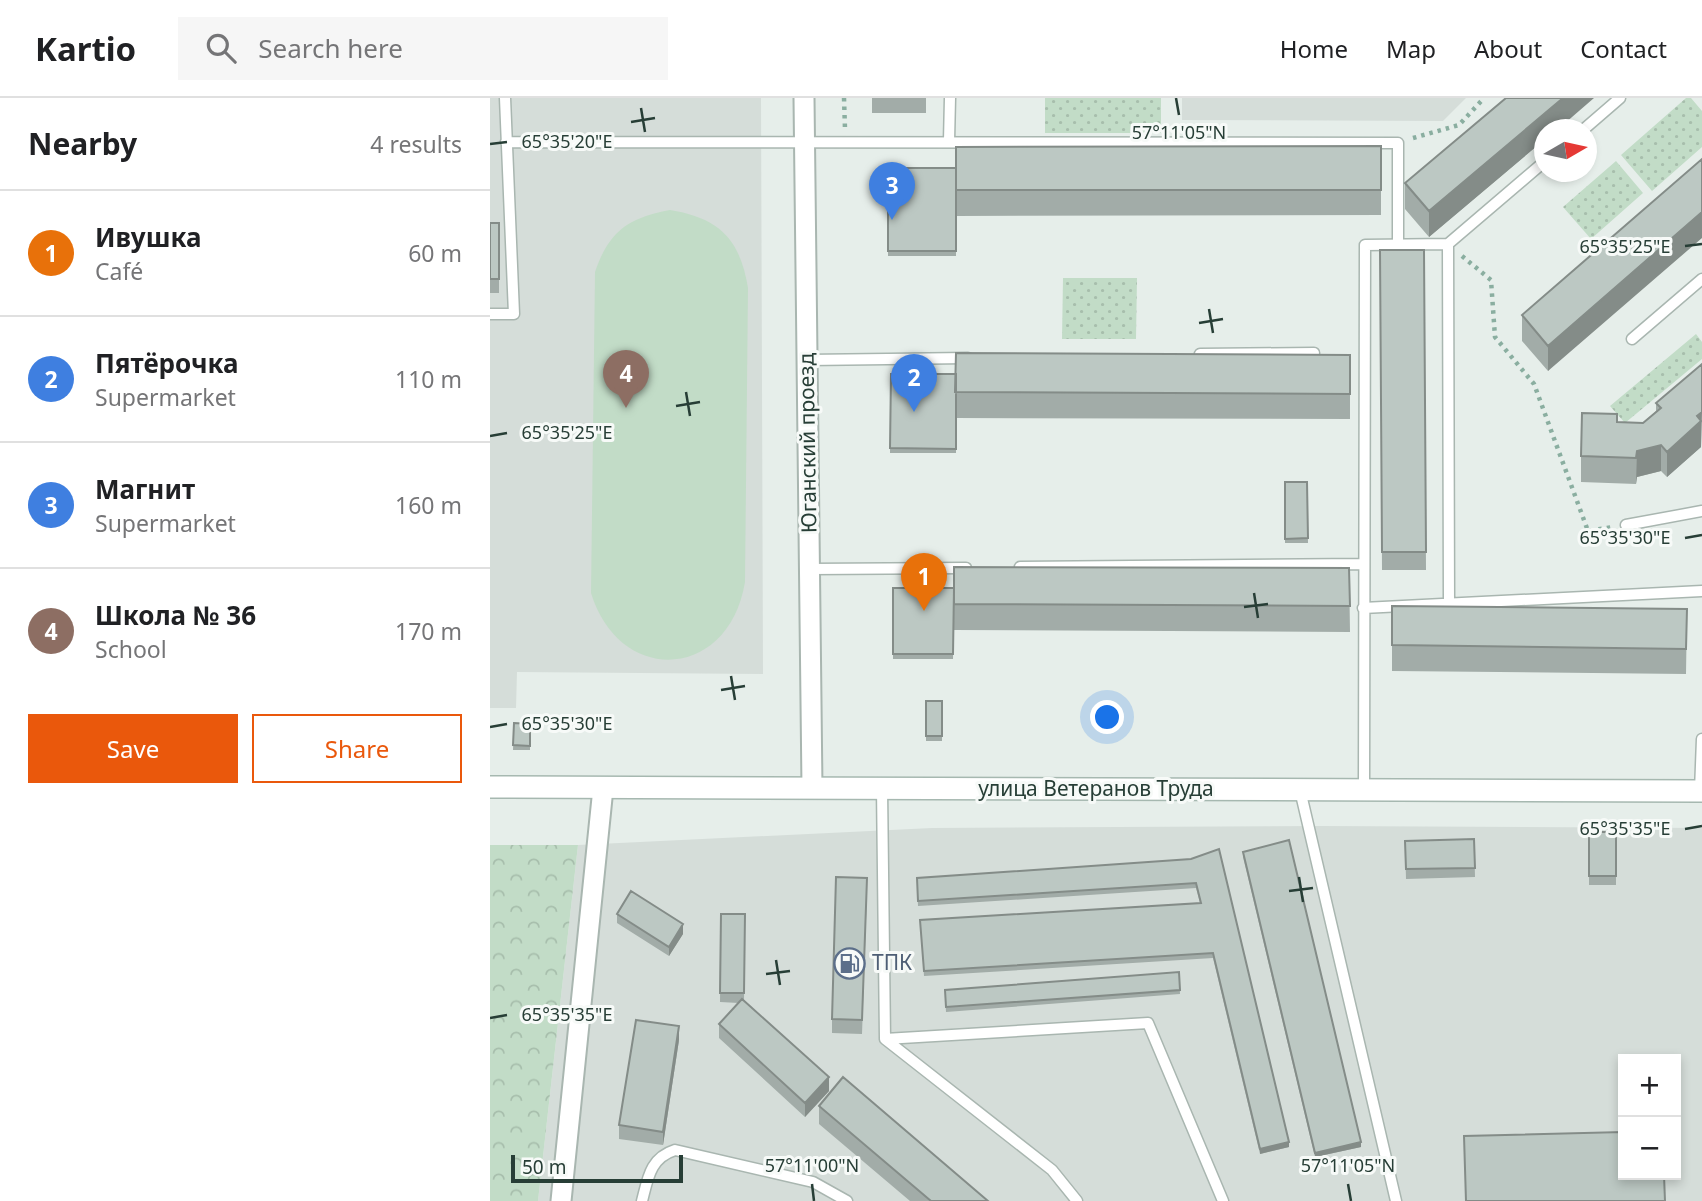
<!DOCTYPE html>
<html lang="en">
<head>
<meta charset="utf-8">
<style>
	body { margin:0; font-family:"Noto Sans",sans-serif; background:#f6f6f6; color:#202124 }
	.controls { position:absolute; right:21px; bottom:21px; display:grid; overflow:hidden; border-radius:0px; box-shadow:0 4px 10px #0003 }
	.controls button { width:63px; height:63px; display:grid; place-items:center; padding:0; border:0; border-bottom:2px solid #e0e0e0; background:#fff; color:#202124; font:35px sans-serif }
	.compass { position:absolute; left:1044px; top:21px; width:63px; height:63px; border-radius:50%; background:#fff; box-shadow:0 4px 10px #0003; rotate:81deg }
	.scale { position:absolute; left:21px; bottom:18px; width:172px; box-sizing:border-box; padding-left:7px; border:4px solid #273e36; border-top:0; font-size:19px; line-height:24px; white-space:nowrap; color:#273e36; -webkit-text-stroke:5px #f7faf8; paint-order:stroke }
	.you { position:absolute; left:618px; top:620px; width:24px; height:24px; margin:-18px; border:5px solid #fff; border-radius:50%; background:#1a73e8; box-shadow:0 0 0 10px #1a73e833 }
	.badge { display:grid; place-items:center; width:46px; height:46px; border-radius:50%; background:#ea580c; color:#fff; font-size:23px; font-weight:700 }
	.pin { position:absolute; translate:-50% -58px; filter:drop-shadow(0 2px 4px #0008) }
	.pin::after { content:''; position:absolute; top:37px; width:24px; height:21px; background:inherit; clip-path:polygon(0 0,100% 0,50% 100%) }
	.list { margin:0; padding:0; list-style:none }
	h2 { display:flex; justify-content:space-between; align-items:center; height:91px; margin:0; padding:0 28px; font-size:30px }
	h2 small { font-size:23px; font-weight:400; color:#757577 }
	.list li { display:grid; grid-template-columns:46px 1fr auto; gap:21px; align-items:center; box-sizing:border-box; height:126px; padding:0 28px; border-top:2px solid #e0e0e0 }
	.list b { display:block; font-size:26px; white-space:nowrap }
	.list p { margin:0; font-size:23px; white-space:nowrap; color:#757577 }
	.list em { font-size:23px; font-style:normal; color:#757577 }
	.actions { display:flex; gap:14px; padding:21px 28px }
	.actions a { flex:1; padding:16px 0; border:2px solid #ea580c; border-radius:0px; text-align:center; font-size:24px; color:#ea580c }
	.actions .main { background:#ea580c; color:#fff }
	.icon { flex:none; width:38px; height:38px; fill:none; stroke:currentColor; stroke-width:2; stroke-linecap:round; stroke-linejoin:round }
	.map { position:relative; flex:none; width:1212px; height:1103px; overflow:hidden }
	header { display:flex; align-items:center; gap:42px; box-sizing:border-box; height:98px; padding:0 35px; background:#fff; border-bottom:2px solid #e0e0e0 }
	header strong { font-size:33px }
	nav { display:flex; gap:38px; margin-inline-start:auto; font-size:24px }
	.search { width:490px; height:63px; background:#f6f6f6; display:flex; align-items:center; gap:18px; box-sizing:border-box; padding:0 24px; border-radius:0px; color:#757577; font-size:26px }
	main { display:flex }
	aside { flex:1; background:#fff }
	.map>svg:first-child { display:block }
</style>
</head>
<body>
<header>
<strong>Kartio</strong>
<div class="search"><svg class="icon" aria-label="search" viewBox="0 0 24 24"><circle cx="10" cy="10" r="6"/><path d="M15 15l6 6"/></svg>Search here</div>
<nav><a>Home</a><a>Map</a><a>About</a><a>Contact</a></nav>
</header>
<main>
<aside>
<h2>Nearby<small>4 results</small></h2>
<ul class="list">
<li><span class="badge" style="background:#e8710a">1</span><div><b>Ивушка</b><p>Café</p></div><em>60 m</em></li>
<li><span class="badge" style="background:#3f7fe0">2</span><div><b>Пятёрочка</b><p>Supermarket</p></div><em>110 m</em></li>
<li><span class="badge" style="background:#3f7fe0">3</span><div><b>Магнит</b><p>Supermarket</p></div><em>160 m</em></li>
<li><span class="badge" style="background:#8d6e63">4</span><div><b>Школа № 36</b><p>School</p></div><em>170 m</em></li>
</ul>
<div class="actions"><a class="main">Save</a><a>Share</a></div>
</aside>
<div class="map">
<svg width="1212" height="1103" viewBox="0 0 1212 1103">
	<defs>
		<pattern id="forest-crowns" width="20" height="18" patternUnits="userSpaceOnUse" patternTransform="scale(1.75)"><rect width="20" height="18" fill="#c2dcc7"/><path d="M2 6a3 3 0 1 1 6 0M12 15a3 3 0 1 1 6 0" fill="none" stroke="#a7beac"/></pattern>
		<pattern id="park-dots" width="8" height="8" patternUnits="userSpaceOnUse" patternTransform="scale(1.75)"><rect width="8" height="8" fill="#c2dcc7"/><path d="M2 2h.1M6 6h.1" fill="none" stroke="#a7beac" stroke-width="1.8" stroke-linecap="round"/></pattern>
	</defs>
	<rect width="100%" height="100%" fill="#e6eeea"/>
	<!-- built -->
	<path fill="#d5ddd9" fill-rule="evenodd" d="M0,0H271L273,576L27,574L26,610H0Z
		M692,0H976L953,23L692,22Z
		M832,728L1212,730V1103H48L88,747L442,730ZM1133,961H1186V1077H1133Z"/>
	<!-- forest -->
	<path fill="url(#forest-crowns)" d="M0,747H88L48,1103H0Z"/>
	<!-- park -->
	<path fill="url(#park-dots)" d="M555,0H671V35H555Z
		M1196,0H1201L1212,13V49L1162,93L1131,57Z
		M1126,63L1153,95L1101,141L1073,109Z
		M573,180H647L646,241H572Z
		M1206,236L1212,244V261L1135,325L1120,308Z"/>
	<!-- pitch -->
	<path fill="#c2dcc7" d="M180,112C229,120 250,141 258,190L255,484C239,582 130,589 101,495L105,174C119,133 138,120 180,112Z"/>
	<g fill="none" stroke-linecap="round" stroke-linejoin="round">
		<defs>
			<path id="lane" d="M1093,32L1130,0
				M459,43L460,0
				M16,44L908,45V147
				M958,146L959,506
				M0,216H24L15,0
				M1142,241L1212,181
				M710,256L824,255
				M317,262L478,260
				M1136,427L1212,413
				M530,469L873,466
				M320,471L476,470
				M873,510L1212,493
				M392,690L395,941L562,1072L587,1103
				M810,692L906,1103
				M874,692L875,147L958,146L1054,64
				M1210,693L1212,641
				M395,941L658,925L733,1103
				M152,1103C158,1080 160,1060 185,1052L323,1084L357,1103"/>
			<path id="street" d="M314,0L322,690
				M71,1103L113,690"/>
			<path id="secondary" d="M0,689L1212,693"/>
		</defs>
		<!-- lane casing -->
		<use href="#lane" stroke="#a9b6b0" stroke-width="13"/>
		<!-- street casing -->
		<use href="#street" stroke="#a9b6b0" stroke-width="23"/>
		<!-- secondary casing -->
		<use href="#secondary" stroke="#a6b8b0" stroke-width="24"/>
		<!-- path -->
		<path stroke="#8aaea0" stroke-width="4.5" stroke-dasharray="3.5 5" stroke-linecap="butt" d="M354,0L355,31
			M923,40L969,27L994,0
			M972,158L1001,182L1005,239L1044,286L1098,433L1123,429"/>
		<!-- lane -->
		<use href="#lane" stroke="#fff" stroke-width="10"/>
		<!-- street -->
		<use href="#street" stroke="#fff" stroke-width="19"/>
		<!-- secondary -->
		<use href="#secondary" stroke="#fff" stroke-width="21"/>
	</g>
	<!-- wall -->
	<path fill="#a2aca8" d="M382,0H436V15H382Z
		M1054,32V42L939,139L915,111V85Z
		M891,48V117L466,118V158H398V70H466Z
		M1212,61L1058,273L1032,243V217Z
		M0,125H9V195H0Z
		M890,152H934L936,472H892Z
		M860,257V321L466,320V355H400L401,276H466Z
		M1212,266L1211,349L1177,379L1171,373L1147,379L1146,386L1091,384V358L1127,324L1153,325L1166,313V305Z
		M795,384H817L818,445H795Z
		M859,470L860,534L464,532V495L463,561H403V490H464Z
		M902,508L1197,511L1196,576L902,573Z
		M436,603H452V643H436Z
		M24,625L40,626V652H23Z
		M1099,734H1126V787H1099Z
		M984,741L985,779L916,781L915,743Z
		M753,754L871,1049L825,1059L753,759Z
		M701,761L799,1049L770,1056L723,860L434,878L430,822L710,805L706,790L428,808L427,780Z
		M377,794L372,936L342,935V921Z
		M127,816L193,836L179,858L127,825Z
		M231,816H255L254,902L339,993L315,1019L229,940V926L249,905L230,904Z
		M689,874L690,896L456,914L455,892Z
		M189,942L173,1047L129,1041V1027Z
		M329,1008L498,1103H420L329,1026Z"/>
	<!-- shaded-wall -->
	<path fill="#848c88" d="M1073,0H1104L1067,32H1054V42L939,139V113Z
		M1212,114V140L1058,273V248Z
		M1212,314L1211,349L1177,379V354Z
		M1171,347V373L1147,379L1146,386L1147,353Z
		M193,826V836L179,858V849Z
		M189,928V942L173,1047V1034Z
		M339,979V993L315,1019V1005Z
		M799,1044V1049L770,1056V1051Z
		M871,1044V1049L825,1059V1055Z"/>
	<!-- building -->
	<path fill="#bcc8c3" stroke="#848c88" stroke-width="2" d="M1016,0H1073L939,113L915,85Z
		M891,48V92H466V49Z
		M1212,61V114L1058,248L1032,217Z
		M398,70H466V153H398Z
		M0,125H9V181H0Z
		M890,152H934L936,454H892Z
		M466,255L860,257V296L465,294Z
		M1212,266V314L1207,318L1211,323L1177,354L1171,347L1147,353L1146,360L1091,358L1092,315L1127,316V324L1153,325L1171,310L1166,305Z
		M401,276H466V351L400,350Z
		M795,384H817L818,440L795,441Z
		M464,469L859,470L860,508L464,506Z
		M403,490H464L463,556H403Z
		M902,508L1197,511L1196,551L902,547Z
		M436,603H452V638H436Z
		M24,625L40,626V648L23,647Z
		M1099,734H1126V778H1099Z
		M984,741L985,770L916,771L915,743Z
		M799,742L871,1044L825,1055L753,754Z
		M729,751L799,1044L770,1051L723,855L434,873L430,822L711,805L706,785L428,803L427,780L701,761Z
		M346,779L377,780L372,922L342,921Z
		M141,793L193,826L179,849L127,816Z
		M231,816H255L254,895H230Z
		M689,874L690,892L456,909L455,892Z
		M252,901L339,979L315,1005L229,926Z
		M146,922L189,928L173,1034L129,1027Z
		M353,979L498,1103H441L329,1008Z
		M1133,1034V1077H1174L1175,1103H976L974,1038Z"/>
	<!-- ticks -->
	<path fill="none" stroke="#273e36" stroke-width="2.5" d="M686,0L689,17M151,10L155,34M141,24L165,20M0,46L17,44M1195,148L1212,146M719,211L723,235M709,225L733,221M196,294L200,318M186,308L210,304M0,338L17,335M1195,440L1212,437M764,495L768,520M754,509L778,506M241,578L245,602M231,592L255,588M0,629L17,626M1195,731L1212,728M809,779L813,804M799,793L823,790M286,862L290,887M276,876L300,873M0,920L17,917M322,1086L324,1103M858,1086L861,1103"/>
	<!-- icons -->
	<defs>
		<symbol id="fuel-ring" viewBox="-11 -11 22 22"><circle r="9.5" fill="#f7faf8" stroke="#5c6f8a" stroke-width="1.5"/><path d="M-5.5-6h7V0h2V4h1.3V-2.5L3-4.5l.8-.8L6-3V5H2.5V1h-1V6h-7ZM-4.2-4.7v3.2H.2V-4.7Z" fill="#5c6f8a"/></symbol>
	</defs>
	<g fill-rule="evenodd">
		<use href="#fuel-ring" x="342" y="848" width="35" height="35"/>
	</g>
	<g text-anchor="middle" stroke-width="6" stroke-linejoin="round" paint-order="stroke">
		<!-- street labels -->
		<g font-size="21" fill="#273e36" stroke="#f7faf8">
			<text transform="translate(318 345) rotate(-91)" y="7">Юганский проезд</text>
			<text x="606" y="698">улица Ветеранов Труда</text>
		</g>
		<!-- service labels -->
		<g font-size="21" fill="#4e5e75" stroke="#f7faf8" text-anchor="start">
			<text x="382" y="872">ТПК</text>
		</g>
	</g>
	<g font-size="18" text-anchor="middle" fill="#273e36" stroke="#f7faf8" stroke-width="6" stroke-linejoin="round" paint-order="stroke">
		<text x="689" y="41">57°11'05"N</text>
		<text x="77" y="50">65°35'20"E</text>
		<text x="1135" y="155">65°35'25"E</text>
		<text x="77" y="341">65°35'25"E</text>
		<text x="1135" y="446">65°35'30"E</text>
		<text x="77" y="632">65°35'30"E</text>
		<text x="1135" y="737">65°35'35"E</text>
		<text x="77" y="923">65°35'35"E</text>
		<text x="322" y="1074">57°11'00"N</text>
		<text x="858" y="1074">57°11'05"N</text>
	</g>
</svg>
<div class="controls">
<button>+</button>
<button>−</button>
</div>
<svg class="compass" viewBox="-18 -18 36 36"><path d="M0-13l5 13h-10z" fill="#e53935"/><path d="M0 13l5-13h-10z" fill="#757577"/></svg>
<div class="scale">50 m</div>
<div class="you"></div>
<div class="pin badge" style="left:434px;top:513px;background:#e8710a">1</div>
<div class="pin badge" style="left:424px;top:314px;background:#3f7fe0">2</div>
<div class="pin badge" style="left:402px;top:122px;background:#3f7fe0">3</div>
<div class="pin badge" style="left:136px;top:310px;background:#8d6e63">4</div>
</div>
</main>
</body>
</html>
